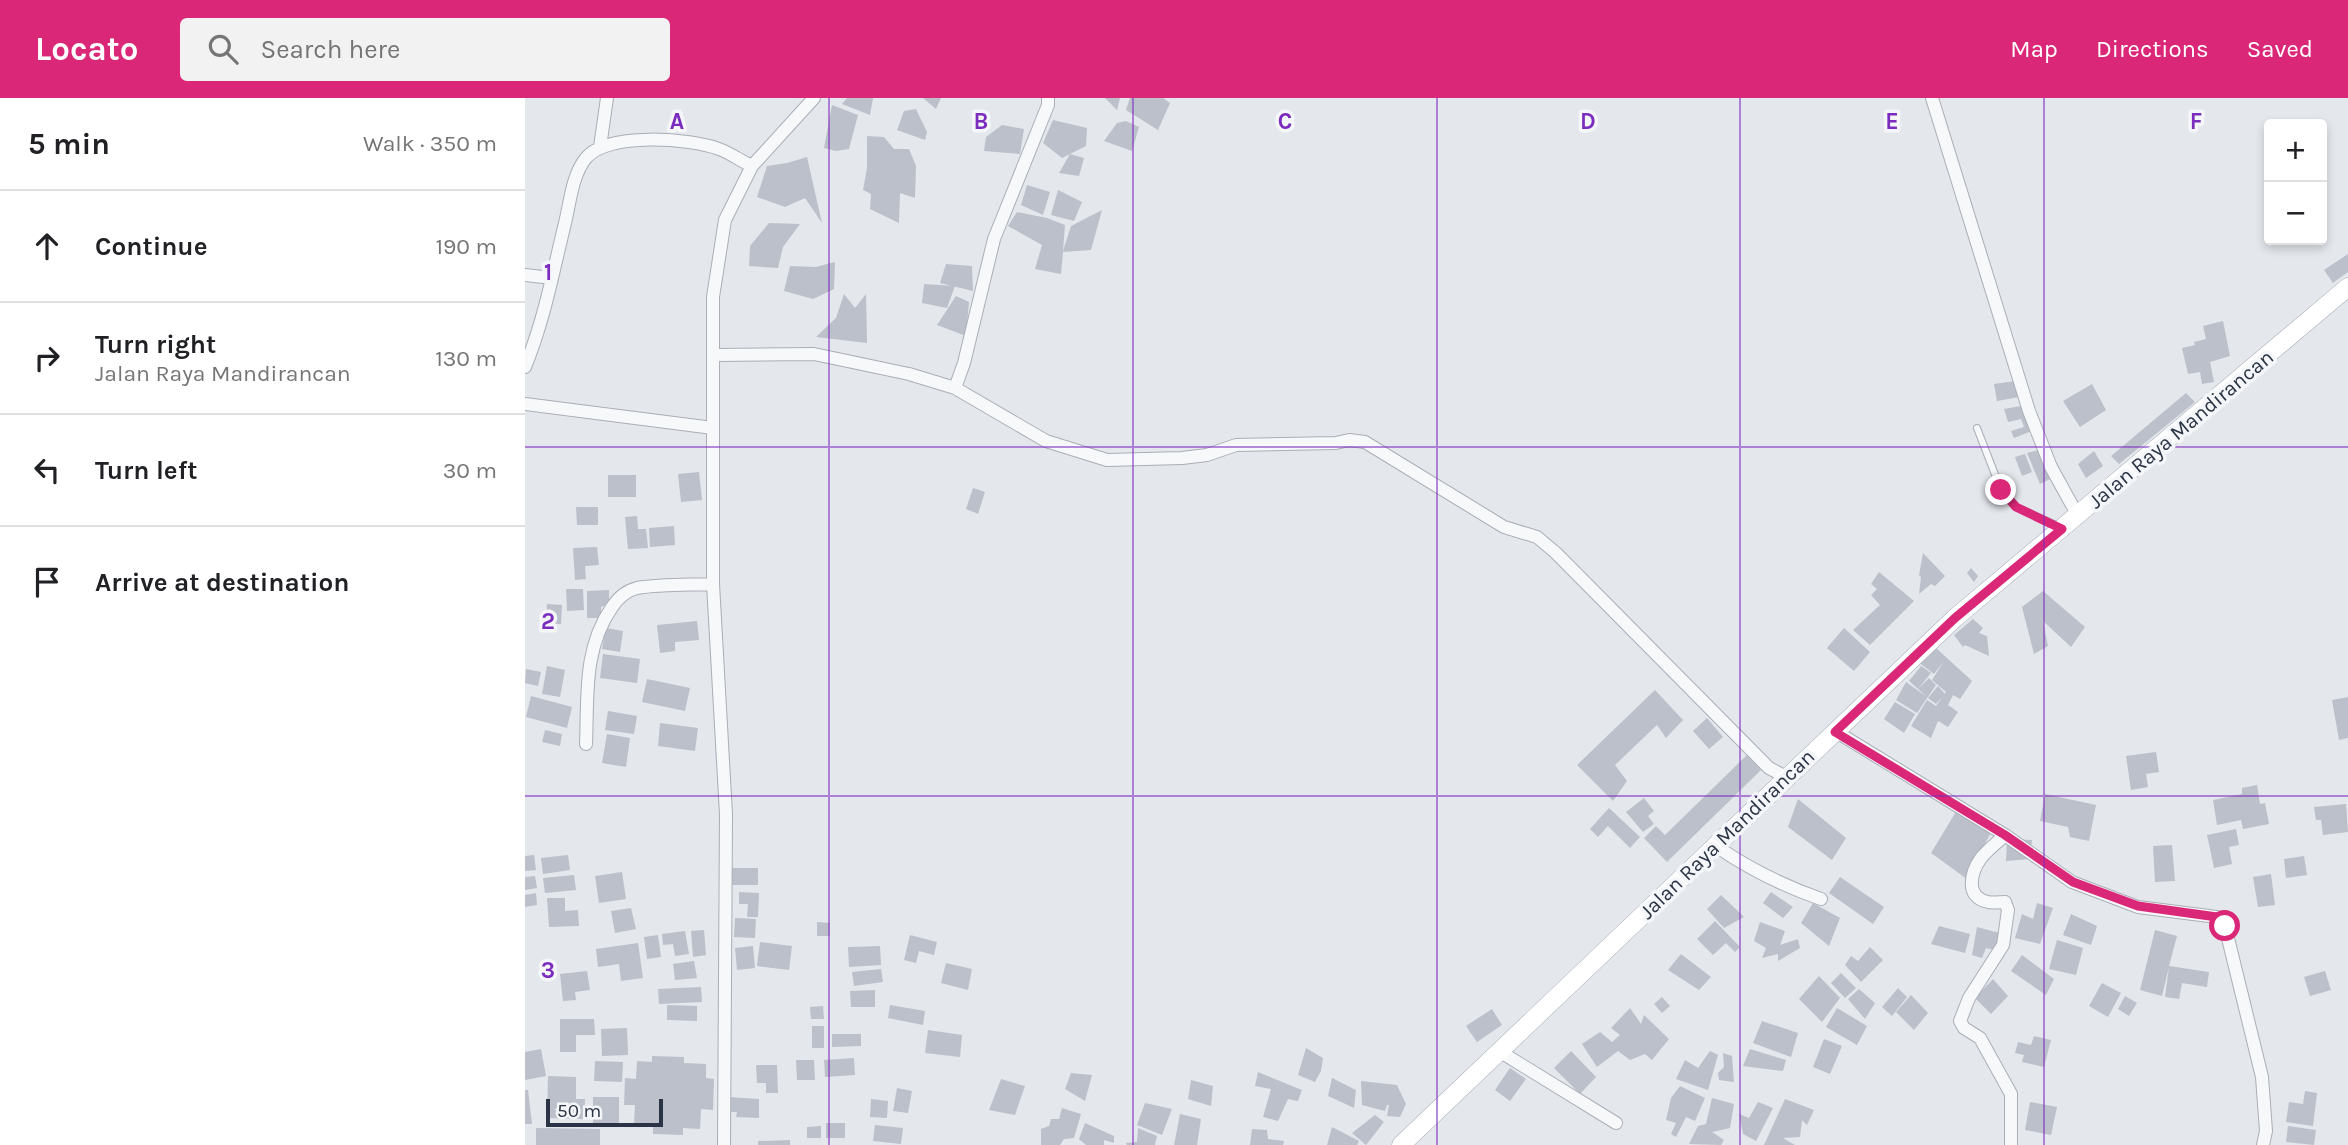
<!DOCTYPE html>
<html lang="en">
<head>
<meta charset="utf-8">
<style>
	body { margin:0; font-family:Karla,sans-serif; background:#f2f2f2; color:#202124 }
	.controls { position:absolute; right:21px; top:21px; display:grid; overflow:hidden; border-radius:7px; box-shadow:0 4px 10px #0003 }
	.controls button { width:63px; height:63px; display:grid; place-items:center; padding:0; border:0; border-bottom:2px solid #e0e0e0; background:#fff; color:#202124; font:35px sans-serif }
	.scale { position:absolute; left:21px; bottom:18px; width:117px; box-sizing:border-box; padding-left:7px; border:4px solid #2b3445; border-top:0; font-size:19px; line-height:24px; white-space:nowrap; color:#2b3445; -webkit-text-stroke:5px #f4f6f9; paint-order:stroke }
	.stop { position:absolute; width:21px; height:21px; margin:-16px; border:5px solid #db2777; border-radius:50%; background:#fff }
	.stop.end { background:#db2777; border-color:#fff; box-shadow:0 2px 7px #0008 }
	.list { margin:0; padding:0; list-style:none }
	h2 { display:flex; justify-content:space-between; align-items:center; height:91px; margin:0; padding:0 28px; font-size:30px }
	h2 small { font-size:23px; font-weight:400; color:#757577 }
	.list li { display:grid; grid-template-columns:46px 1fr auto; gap:21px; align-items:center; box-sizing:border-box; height:112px; padding:0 28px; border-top:2px solid #e0e0e0 }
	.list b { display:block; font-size:26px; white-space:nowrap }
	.list p { margin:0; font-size:23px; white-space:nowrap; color:#757577 }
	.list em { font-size:23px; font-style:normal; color:#757577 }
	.icon { flex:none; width:38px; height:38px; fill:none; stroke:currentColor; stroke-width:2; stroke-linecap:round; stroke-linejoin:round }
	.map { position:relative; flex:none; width:1823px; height:1047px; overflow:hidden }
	header { display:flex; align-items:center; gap:42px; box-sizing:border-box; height:98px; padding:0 35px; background:#db2777; color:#fff }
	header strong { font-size:33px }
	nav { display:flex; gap:38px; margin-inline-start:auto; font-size:24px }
	.search { width:490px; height:63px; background:#f2f2f2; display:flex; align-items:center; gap:18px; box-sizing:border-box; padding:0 24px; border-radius:7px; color:#757577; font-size:26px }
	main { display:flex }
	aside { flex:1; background:#fff }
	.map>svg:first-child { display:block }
</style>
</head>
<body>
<header>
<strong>Locato</strong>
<div class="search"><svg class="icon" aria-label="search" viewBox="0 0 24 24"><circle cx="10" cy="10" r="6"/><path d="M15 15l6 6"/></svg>Search here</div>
<nav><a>Map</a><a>Directions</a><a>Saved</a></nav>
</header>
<main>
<aside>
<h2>5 min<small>Walk · 350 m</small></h2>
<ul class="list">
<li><svg class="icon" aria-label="ahead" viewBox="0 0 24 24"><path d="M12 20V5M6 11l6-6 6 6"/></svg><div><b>Continue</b></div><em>190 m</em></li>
<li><svg class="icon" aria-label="right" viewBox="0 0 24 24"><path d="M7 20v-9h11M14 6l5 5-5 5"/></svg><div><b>Turn right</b><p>Jalan Raya Mandirancan</p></div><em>130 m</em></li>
<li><svg class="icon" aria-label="left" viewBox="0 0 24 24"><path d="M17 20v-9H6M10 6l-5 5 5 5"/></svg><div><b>Turn left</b></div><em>30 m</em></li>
<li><svg class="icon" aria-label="arrive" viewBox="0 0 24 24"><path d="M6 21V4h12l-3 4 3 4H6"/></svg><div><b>Arrive at destination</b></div></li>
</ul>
</aside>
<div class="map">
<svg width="1823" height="1047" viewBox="0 0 1823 1047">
	<rect width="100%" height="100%" fill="#e4e7ec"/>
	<!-- building -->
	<path fill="#bbc0ca" d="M322,0H348L345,17L317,6Z
		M398,0H416L411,11Z
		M580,0H595L592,12Z
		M605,0H638L645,5L633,32L601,12Z
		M307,7L333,17L324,51L311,53L299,50Z
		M391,11L402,34L400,42L372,32L379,13Z
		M528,22L562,30L561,48L537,60L518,45Z
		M601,23L614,29L607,53L579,43L592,25Z
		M477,27L499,31L495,56L459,53L461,39Z
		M342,38L359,39L369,51H384L391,68L390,100L375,95L374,125L345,111L346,96L338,92L342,70Z
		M545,56L559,60L554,78L534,75Z
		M282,59L297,125L280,100L260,109L232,99L242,68L262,65Z
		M502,87L525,94L518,117L496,107Z
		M533,92L557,104L549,123L526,117Z
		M577,112L566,152L538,154L536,176L510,171L517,147L483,128L492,114L522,120L540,127L538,153L546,128Z
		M244,125L275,126L258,149L253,170L224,168L225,148Z
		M1823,156V174L1808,185L1799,172Z
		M310,164L309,191L288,201L259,193L265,168L291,169Z
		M421,166L447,168L448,193L415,185Z
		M399,186L430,188L422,210L397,205Z
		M319,196L330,210L341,196L342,245L291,239L311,220Z
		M431,198L444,204L441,238L412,227Z
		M1698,223L1705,258L1685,264L1689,284L1677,286L1675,274L1663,276L1657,250L1670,247L1669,244L1681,241L1678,228Z
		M1490,283L1494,299L1472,303L1469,286Z
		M1567,286L1581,312L1555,329L1538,303Z
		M1661,295L1670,304L1594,366L1586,358Z
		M1496,308L1507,333L1489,340L1486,333L1499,329L1496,321L1483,324L1479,311Z
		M1517,351L1529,379L1515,386L1502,355Z
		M1569,353L1578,368L1561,380L1553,366Z
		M1500,356L1507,374L1497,378L1490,359Z
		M174,374L177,402L156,404L153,376Z
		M83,377H111V399H83Z
		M448,390L460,394L453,416L441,411Z
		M51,409H73V427H52Z
		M112,418L113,431H121L123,450L103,451L100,419Z
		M149,428L150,447L125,449L124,430Z
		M72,449L74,467L60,468L61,481L50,482L48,450Z
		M1398,455L1420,478L1410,488L1406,486L1394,496L1396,479L1394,477Z
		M1446,470L1453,478L1449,484L1442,475Z
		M1354,474L1389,503L1345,547L1328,532L1355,507L1346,497L1352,491L1346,486Z
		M41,491H58L59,512L42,513Z
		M84,492V506L76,509V520H62V493Z
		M1518,493L1560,529L1546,549L1518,523L1523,548L1509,556L1497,509Z
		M22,506L37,507L36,526H21Z
		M1448,521L1458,530L1454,535L1462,538L1464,558L1440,547L1438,549L1429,537Z
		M172,523L174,542L150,544V553L135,555L132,527Z
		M81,530L98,533L95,554L77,551Z
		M1319,530L1345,554L1329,573L1302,550Z
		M1410,549L1447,583L1435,601L1428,597L1423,607L1433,614L1423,629L1413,623L1406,640L1386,628L1402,602L1411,608L1421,594L1407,582L1419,563L1409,576L1393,564Z
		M78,556L115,561L112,585L75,580Z
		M22,568L40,572L35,599L17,596Z
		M1396,568L1406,575L1393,591L1404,580L1411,587L1392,615L1371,602L1381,584L1402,599L1384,583Z
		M1,571L16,574L13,588L0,585Z
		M122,581L165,590L160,613L117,604Z
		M1413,588L1420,596L1411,606L1403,600Z
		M1130,592L1158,622L1141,640L1132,627L1090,667L1102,683L1088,703L1052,667Z
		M6,598L47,609L42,630L1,619Z
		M1823,599V640L1814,642L1807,602Z
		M1370,604L1390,616L1379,635L1359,621Z
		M83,613L112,618L109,636L80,632Z
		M1182,620L1198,639L1184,651L1168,633Z
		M135,625L173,630L170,653L133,648Z
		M20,632L37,636L35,648L17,644Z
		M82,636L105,640L101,669L77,665Z
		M1631,654L1634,674L1621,676L1623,689L1606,692L1601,658Z
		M1222,657L1236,672L1142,764L1119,740L1131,728L1140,737Z
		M1732,687L1735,706L1740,705L1744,726L1718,731L1716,722L1692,727L1688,702L1717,696V690Z
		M1520,696L1571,707L1564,743L1545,739L1543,729L1515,723Z
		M1119,700L1129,713L1123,718L1129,726L1118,734L1101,714Z
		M1273,701L1321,740L1307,762L1263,729Z
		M1821,706L1823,734L1798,737L1796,722H1791L1789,709Z
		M1084,710L1115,739L1105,750L1083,728L1073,739L1065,731Z
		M1432,712L1465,736L1442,781L1406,755Z
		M1711,731L1714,747L1704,749L1707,766L1689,770L1682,737Z
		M1482,741L1507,742L1505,761L1481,763Z
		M1647,747L1650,783L1630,784L1628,748Z
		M9,757L11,772L0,773V758Z
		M43,757L45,772L18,776L16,760Z
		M1779,758L1782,777L1761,780L1759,761Z
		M205,770H233V787H205Z
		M97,774L101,801L74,805L70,778Z
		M1746,776L1750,807L1733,809L1728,779Z
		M49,777L51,792L20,795L18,780Z
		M10,778L12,790L0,792V779Z
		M1315,779L1359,809L1348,826L1304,795Z
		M214,794L234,795L233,819H222L223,806H214Z
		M1246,794L1268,809L1258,820L1238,805Z
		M11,795L12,807L0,809V797Z
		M1196,797L1219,819L1199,830L1182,811Z
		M22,800H40V813L53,812L54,828L24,829Z
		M1288,805L1315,820L1304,848L1276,825Z
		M1512,805L1528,810L1515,846L1490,840L1497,816L1508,821Z
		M106,810L111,831L90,835L86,813Z
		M1546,816L1572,828L1566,847L1538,837Z
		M210,820L231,821L230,840L209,839Z
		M1190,823L1215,849L1210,854L1201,845L1188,857L1172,841Z
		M292,824L305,825V838H292Z
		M1235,824L1260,833L1255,847L1273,841L1275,850L1253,863V856L1237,860L1241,850L1229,843Z
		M1414,828L1445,836L1440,855L1406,846Z
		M1452,829L1478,836L1475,848L1471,846L1469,852L1461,850L1457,860L1447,857Z
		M179,832L181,857L168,859L166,833Z
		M1630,832L1652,838L1644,868L1684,874L1682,889L1657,885L1654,901L1640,899L1644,869L1637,898L1615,892Z
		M160,833L164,856L150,858L148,846L138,847L137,836Z
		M133,837L136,859L122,861L119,839Z
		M385,837L412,844L409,857L394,853L391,865L379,862Z
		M1532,842L1558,850L1551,877L1524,871Z
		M235,844L267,848L264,872L232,868Z
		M113,845L118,880L96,883L94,866L73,869L71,851Z
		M228,848L230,870L212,872L210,850Z
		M355,848L356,867L324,869L323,849Z
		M1345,849L1358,862L1336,884L1320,867L1326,858L1333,863Z
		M1156,856L1186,879L1174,892L1143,872Z
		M1497,857L1529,881L1521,897L1486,873Z
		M169,863L172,880L150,882L148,866Z
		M421,865L447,871L443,892L416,885Z
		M356,871L358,884L329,888L327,874Z
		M62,873L65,892L50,894L51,902L38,903L35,876Z
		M1800,873L1806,892L1785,898L1779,879Z
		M1316,875L1331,890L1320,900L1306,885Z
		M1294,878L1315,900L1297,924L1274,901Z
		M1468,881L1483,898L1466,916L1450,900Z
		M1577,885L1596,895L1583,919L1564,908Z
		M176,889L177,904L134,906L133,891Z
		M1373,890L1382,899L1367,918L1357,909Z
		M1334,891L1350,905L1340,921L1323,901Z
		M350,892V909H326L325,893Z
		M1386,897L1403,915L1389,932L1371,914Z
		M1600,898L1612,905L1604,918L1593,911Z
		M1137,899L1145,908L1137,915L1129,906Z
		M142,907L172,908V923L142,922Z
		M365,907L400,913L398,927L363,920Z
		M298,908L299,921H286L285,909Z
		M1105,910L1116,926L1119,917L1144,941L1127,962L1120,956L1105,962L1093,953L1072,969L1057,946L1075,934L1087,944L1095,937L1086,930Z
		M1312,910L1342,928L1332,947L1301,929Z
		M967,911L977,927L952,944L941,928Z
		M35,921H69L70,937H51V954H35Z
		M1237,923L1273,935L1266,959L1228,945Z
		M287,928H299V950H287Z
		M102,930L103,957L77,958L76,931Z
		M403,932L437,937L435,959L400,955Z
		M307,936H336V948L307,949Z
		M1509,938L1526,942L1519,969L1497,964L1499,957L1490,955L1493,944L1506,947Z
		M1299,941L1317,948L1305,976L1288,969Z
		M781,950L798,960L796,973L790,984L773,977Z
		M16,951L21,978L0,982V954Z
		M1225,951L1261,962L1258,973L1218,968Z
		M1046,953L1071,979L1055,996L1029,970Z
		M1185,953L1193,957L1183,992L1151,981L1160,962L1173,970Z
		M1198,955L1207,958L1209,984L1194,982L1193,975L1199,969Z
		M127,958L159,959V965L181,966V980L189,981L188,1012L176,1011L175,1031L158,1030V1037L128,1036V1027L109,1026L110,1007H99L100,980L111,981L112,963L127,964Z
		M329,960L330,977L300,979L299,962Z
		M271,962H289L290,982H272Z
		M70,963L98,964L97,984L69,983Z
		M231,967H252L253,995H241V985H232Z
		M985,970L1001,981L985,1003L970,992Z
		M733,974L777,992L773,1003L763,1001L753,1023L738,1019L746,991L730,988Z
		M546,975L567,977L560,1003L540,991Z
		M23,978L51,979V1001H60L59,1021L22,1020Z
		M807,980L831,992L829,1010L803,998Z
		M476,981L500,988L490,1017L464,1012Z
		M666,982L688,988L686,1008L663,1001Z
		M836,983L872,987L881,1006L875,1019L862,1018L864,1007H862L860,1013L837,1007Z
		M1155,988L1180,1000L1170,1023L1161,1019L1151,1039L1146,1036L1151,1025L1141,1022L1146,1000Z
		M372,990L387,993L383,1015L368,1013Z
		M0,992H3L7,1026H0Z
		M1780,993L1792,995L1788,1028L1761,1024L1764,1004L1778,1006Z
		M68,999H94V1026H68Z
		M203,999L234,1001V1020L211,1019L212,1014H202Z
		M1187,1000L1209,1006L1205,1030L1187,1034L1199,1042L1196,1047L1164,1046L1173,1028L1181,1026Z
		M346,1001L363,1003L362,1020L345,1019Z
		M1260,1001L1289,1012L1282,1027L1277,1022L1275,1039L1258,1040L1270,1047H1239Z
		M1233,1004L1248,1010L1231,1043L1218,1036L1214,1016L1224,1020Z
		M1505,1004L1532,1009L1526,1037L1500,1032Z
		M620,1005L647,1011L637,1037L612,1027Z
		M537,1010L556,1016L549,1040L539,1041L535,1047H516V1031L524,1028L526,1021H534Z
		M655,1016L676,1021L672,1047H649Z
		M850,1017L859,1024L841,1047L827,1035Z
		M301,1025H320V1040H301Z
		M560,1025L589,1038V1045L579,1042V1047H561L554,1041Z
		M350,1027L378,1030L376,1046L348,1043Z
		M296,1028V1040H282V1029Z
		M1763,1028L1791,1032L1789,1047L1761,1044Z
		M807,1029L834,1043L832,1047H802Z
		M11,1030L75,1031V1047H11Z
		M613,1030L632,1038L630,1047H602L601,1045L612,1044Z
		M727,1031L742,1032L743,1041L759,1043L758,1047H725Z
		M265,1042V1047H233V1043Z"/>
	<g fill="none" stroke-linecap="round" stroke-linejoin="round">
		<defs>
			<path id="lane" d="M1452,330L1476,392L1491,409L1533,428"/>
			<path id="street" d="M1407,0L1504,313L1526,369L1553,418
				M75,49L82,0
				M0,177L27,180
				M188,257L289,256L384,276L430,290L521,343L582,362L657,360L682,357L711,347L811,345L824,342L840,344L979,429L1012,439L1031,455L1244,670L1261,679
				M0,269C19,223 28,174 40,125C45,105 47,77 61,60C82,34 165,40 194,51C205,55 216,63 227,68
				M430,290L439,265L469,141L523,7V0
				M0,306L188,330
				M1310,633L1480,737L1547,784L1613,809L1692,819L1700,828L1737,979L1741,1033L1738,1047
				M61,646C63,598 58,551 87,509C93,500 100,493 112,490C136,486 163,487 188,486
				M1480,737C1473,744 1463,751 1456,760C1446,774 1439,799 1463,804C1468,805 1475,804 1480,804L1483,812L1478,847L1444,900L1435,923L1439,930L1455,940L1486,996V1047
				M1191,748C1224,771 1259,788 1296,801
				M974,953L1091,1025
				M199,1047L201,716L188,486V199L200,122L227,68L289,0"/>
			<path id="secondary" d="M876,1047L1430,520L1823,189"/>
		</defs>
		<!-- lane casing -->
		<use href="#lane" stroke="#a9aeb7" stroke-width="8"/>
		<!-- street casing -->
		<use href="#street" stroke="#a9aeb7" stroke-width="14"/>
		<!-- secondary casing -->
		<use href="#secondary" stroke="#a9aeb7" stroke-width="19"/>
		<!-- lane -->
		<use href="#lane" stroke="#f7f8fa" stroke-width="6"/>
		<!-- street -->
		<use href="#street" stroke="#f7f8fa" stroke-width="12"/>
		<!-- secondary -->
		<use href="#secondary" stroke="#fff" stroke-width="18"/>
	</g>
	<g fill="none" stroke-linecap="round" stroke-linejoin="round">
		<!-- route -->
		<path stroke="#db2777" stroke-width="9" d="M1476,392L1491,409L1537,431L1430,520L1310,634L1480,737L1548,784L1613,808L1692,819L1700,828"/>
	</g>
	<!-- grid -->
	<path fill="none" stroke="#7b2cbf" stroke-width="2" stroke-opacity="0.55" d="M304,0V1047M608,0V1047M912,0V1047M1215,0V1047M1519,0V1047M0,349H1823M0,698H1823"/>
	<g text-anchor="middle" stroke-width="7" stroke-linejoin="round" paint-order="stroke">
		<!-- street labels -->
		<g font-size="21" fill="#2b3445" stroke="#f4f6f9">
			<text transform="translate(1656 331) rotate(-40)" y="7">Jalan Raya Mandirancan</text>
			<text transform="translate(1202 736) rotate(-44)" y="7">Jalan Raya Mandirancan</text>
		</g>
	</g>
	<g font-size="23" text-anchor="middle" font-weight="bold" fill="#7b2cbf" stroke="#f4f6f9" stroke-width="7" stroke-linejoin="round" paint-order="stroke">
		<text x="152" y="31">A</text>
		<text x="456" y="31">B</text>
		<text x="760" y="31">C</text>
		<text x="1063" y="31">D</text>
		<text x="1367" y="31">E</text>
		<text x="1671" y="31">F</text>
		<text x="23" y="182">1</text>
		<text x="23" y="531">2</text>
		<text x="23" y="880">3</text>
	</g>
</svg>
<div class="controls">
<button>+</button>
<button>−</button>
</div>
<div class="scale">50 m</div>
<div class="stop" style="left:1700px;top:828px"></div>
<div class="stop end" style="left:1476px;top:392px"></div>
</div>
</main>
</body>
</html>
